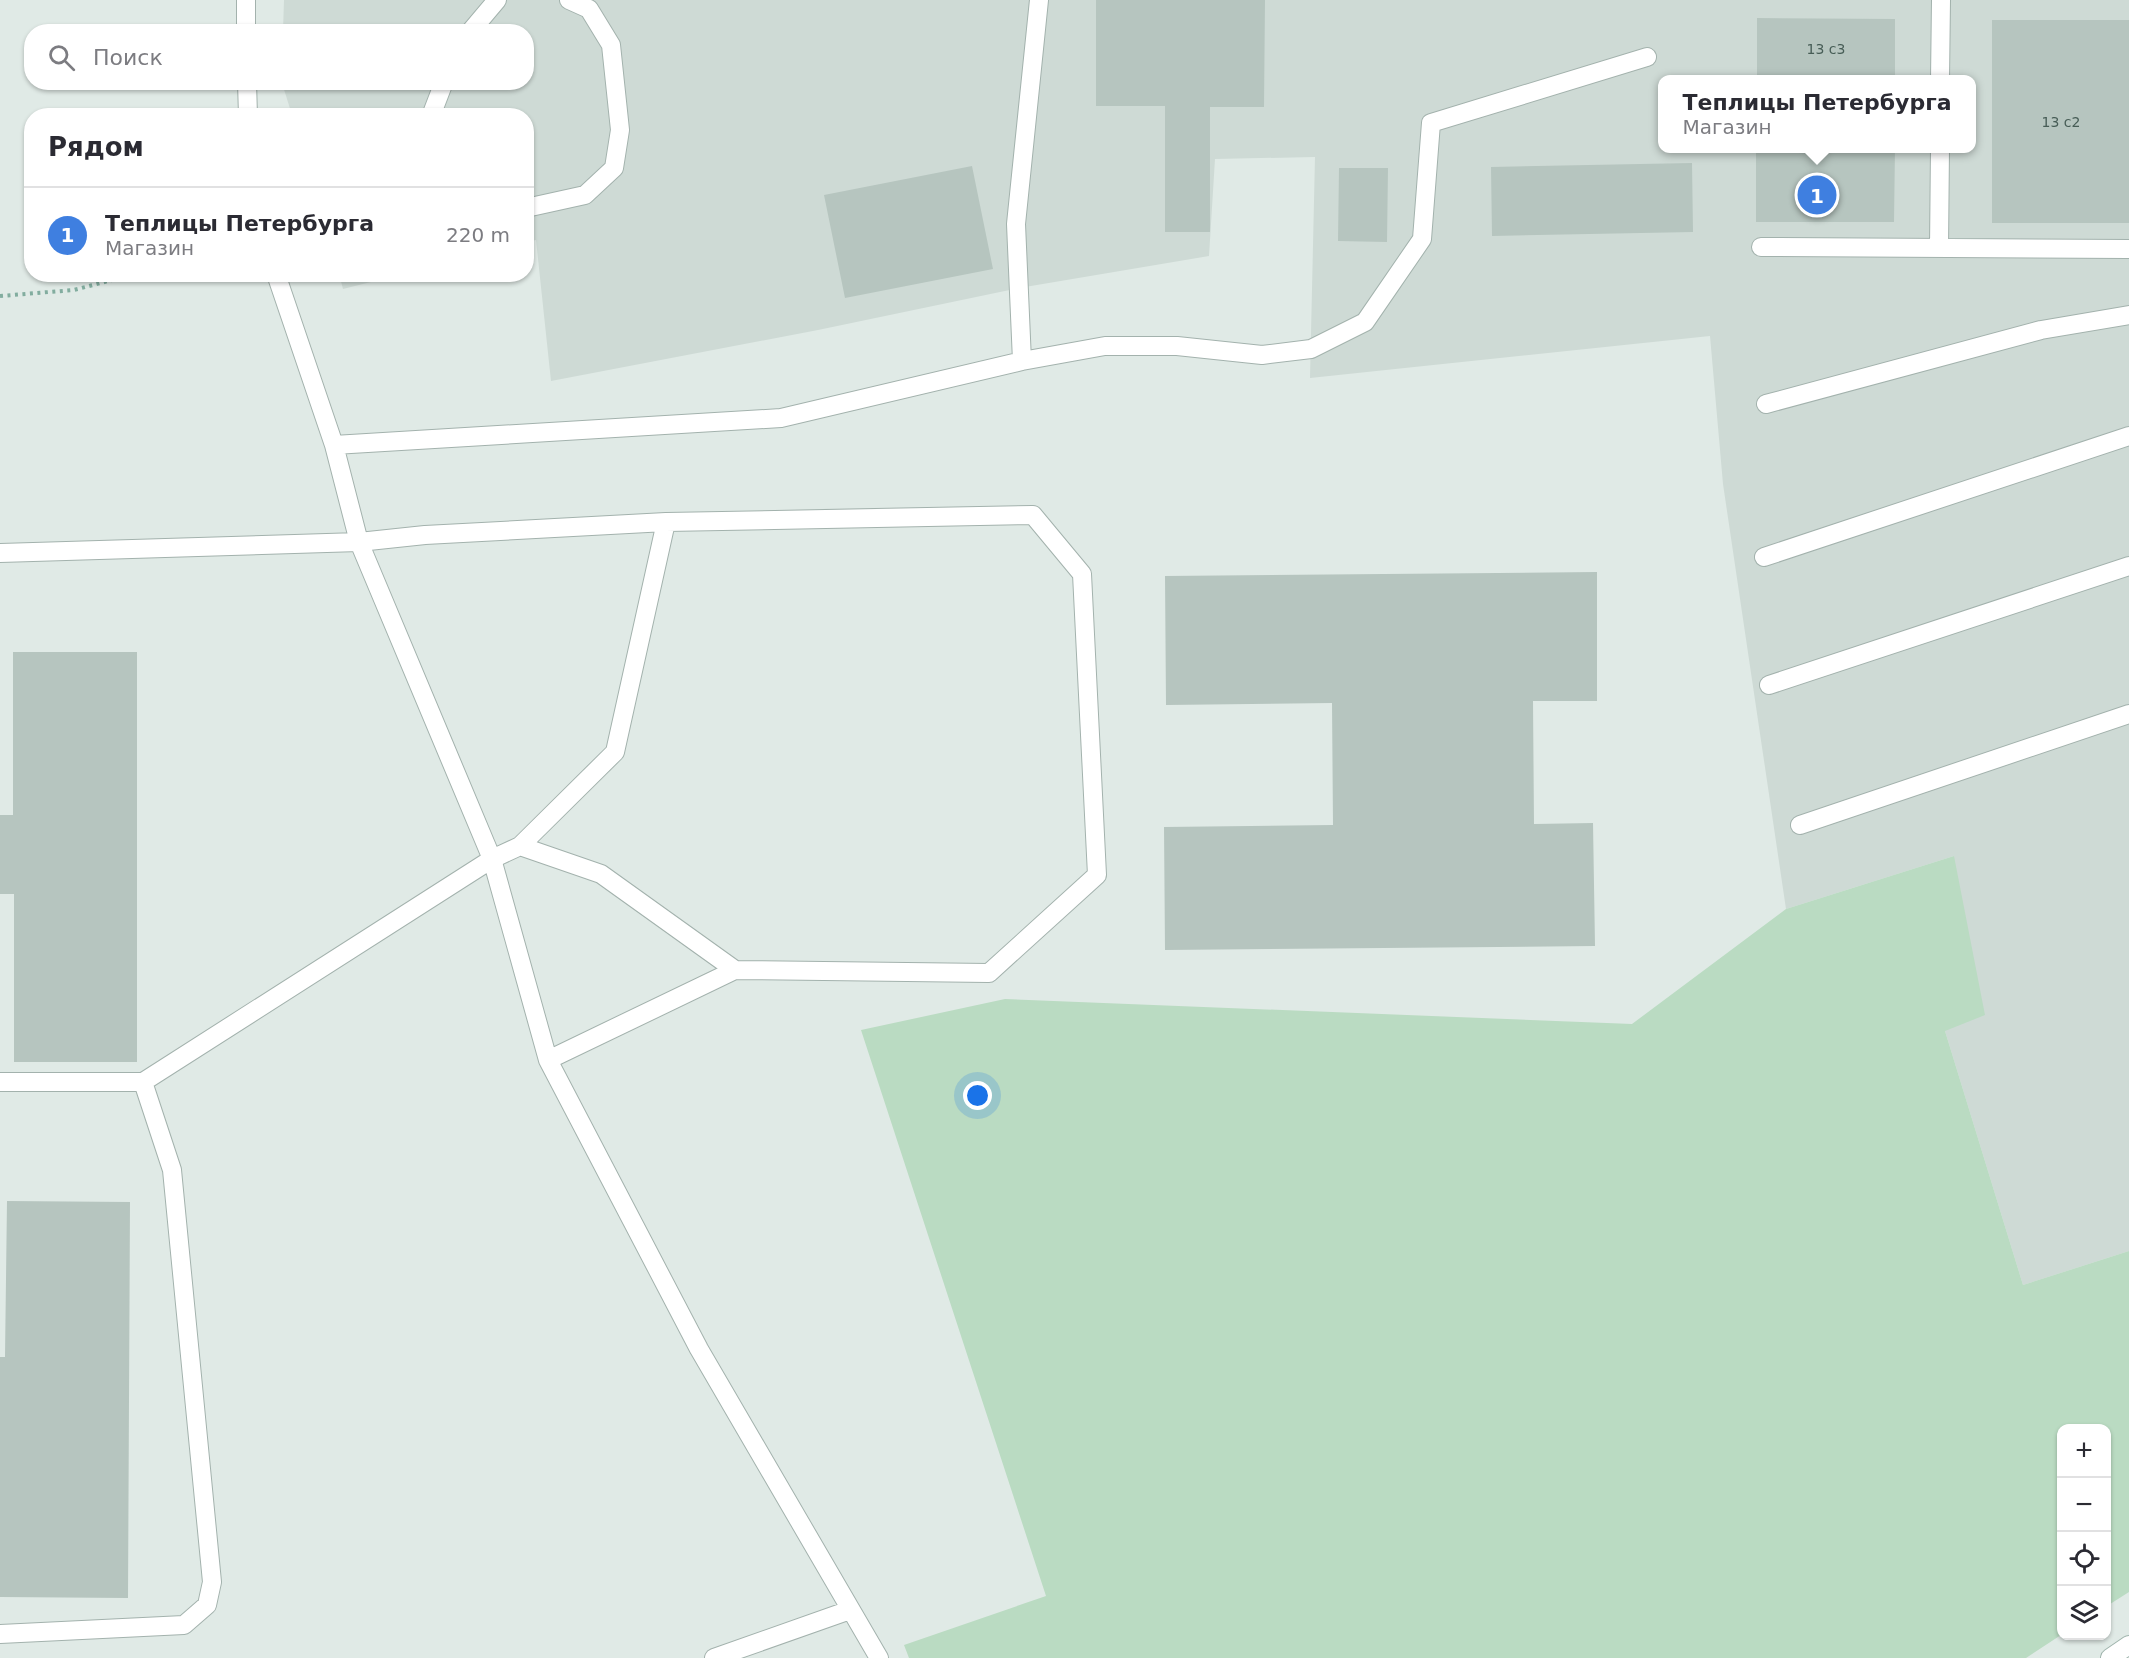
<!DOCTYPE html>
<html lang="ru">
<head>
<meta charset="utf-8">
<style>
	body { margin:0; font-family:"DejaVu Sans",sans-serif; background:#f7f7f7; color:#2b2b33 }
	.controls { position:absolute; right:18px; bottom:18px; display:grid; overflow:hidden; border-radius:12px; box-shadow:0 2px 4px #0004 }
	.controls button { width:54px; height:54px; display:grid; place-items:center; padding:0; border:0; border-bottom:2px solid #e1e1e2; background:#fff; color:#2b2b33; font:30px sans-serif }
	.you { position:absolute; left:978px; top:1096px; width:21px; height:21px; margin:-15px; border:4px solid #fff; border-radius:50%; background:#1a73e8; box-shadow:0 0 0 9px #1a73e833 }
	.badge { display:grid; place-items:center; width:39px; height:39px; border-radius:50%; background:#0b8043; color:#fff; font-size:20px; font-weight:700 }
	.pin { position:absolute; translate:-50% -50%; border:3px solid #fff; box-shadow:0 2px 6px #0006 }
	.popup { position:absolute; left:1658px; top:75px; width:318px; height:78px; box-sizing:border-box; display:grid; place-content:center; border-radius:12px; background:#fff; filter:drop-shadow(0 2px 4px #0005); font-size:20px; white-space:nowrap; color:#7c7c81 }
	.popup b { font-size:22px; color:#2b2b33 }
	.popup::after { content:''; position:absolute; left:50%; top:100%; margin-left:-12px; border:12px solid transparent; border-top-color:#fff }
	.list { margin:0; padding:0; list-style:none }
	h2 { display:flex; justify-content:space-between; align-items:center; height:78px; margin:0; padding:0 24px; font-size:26px }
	h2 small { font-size:20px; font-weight:400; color:#7c7c81 }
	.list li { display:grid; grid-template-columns:39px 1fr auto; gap:18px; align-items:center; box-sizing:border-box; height:96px; padding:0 24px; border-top:2px solid #e1e1e2 }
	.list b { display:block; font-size:22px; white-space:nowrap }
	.list p { margin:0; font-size:20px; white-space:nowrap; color:#7c7c81 }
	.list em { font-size:20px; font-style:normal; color:#7c7c81 }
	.icon { flex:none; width:33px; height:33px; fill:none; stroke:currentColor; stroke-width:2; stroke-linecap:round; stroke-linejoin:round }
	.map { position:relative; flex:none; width:2129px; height:1658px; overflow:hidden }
	.search { position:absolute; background:#fff; box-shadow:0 2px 4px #0004; left:24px; top:24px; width:510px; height:66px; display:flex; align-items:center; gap:15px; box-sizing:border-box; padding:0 21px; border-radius:24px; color:#7c7c81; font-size:22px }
	.panel { position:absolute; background:#fff; box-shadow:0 2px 4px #0004; left:24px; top:108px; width:510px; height:174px; border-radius:24px }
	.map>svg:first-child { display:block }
</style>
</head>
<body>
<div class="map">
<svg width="2129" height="1658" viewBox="0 0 2129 1658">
	<rect width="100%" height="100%" fill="#e0eae6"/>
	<!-- built -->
	<path fill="#cedad5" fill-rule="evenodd" d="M284,0H2129V1251L2023,1285L1945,1031L1954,856L1786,909L1723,484L1710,336L1310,378L1315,157L1215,159L1209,256L1019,288L818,330L551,381L536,240L527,242L526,116L292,115L282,83L526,82V32L283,31ZM1662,80H1972V148H1662Z
		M339,274H399V275L343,289Z"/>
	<!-- green -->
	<path fill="#badbc2" d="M1954,856L1985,1015L1945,1031L2023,1285L2129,1251V1592L2107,1606L2106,1428H2062L2061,1635L2026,1658H909L904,1645L1046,1596L861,1030L1005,999L1632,1024L1786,909Z"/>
	<!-- building -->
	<path fill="#b6c5bf" d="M1096,0H1265L1264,107H1210V232H1165V106H1096Z
		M1757,18L1895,19V80H1757Z
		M1992,20H2129V223H1992Z
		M1756,148H1895L1894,222H1756Z
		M1692,163L1693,232L1492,236L1491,167Z
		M972,166L993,269L845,298L824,195Z
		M1339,168H1388L1387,242L1338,241Z
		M1597,572V701H1533L1534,824L1593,823L1595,946L1165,950L1164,827L1333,825L1332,703L1166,705L1165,576Z
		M13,652H137V1062H14V894H0V815H13Z
		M7,1201L130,1202L128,1598L0,1597V1357H5Z"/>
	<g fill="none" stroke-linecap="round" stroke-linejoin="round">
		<defs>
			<path id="lane" d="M246,0V32
				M470,32L497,0
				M1940,80L1941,0
				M247,82L248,116
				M431,116L444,82
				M526,208L585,195L614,168L620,130L611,45L589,9L569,0
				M1761,247L2129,249
				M1939,248L1940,148
				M276,274L334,445L359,542L492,859L548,1060L699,1349L879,1658
				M1022,361L1105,346H1177L1262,355L1311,349L1365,322L1422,239L1431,123L1647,57
				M1766,404L2041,330L2129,315
				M334,445L781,418L1022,361L1016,224L1039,0
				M0,553L359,542L425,535L666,522L1033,515L1082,574L1097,875L989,973L735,970L601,874L520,846L615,752L666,522
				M1764,557L2129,436
				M1769,685L2129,566
				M1800,825L2129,714
				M548,1060L735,970
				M0,1082H143L492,859L520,846
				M0,1634L184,1625L207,1605L212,1582L172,1170L143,1082
				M714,1658L850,1610"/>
			<path id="secondary" d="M2110,1658L2129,1645"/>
		</defs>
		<!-- lane casing -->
		<use href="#lane" stroke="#a3b2ad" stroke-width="20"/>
		<!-- secondary casing -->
		<use href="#secondary" stroke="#a0b5ad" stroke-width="20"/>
		<!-- path -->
		<path stroke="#82ad9f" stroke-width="4" stroke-dasharray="3 4.5" stroke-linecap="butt" d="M0,296L74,290L135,274"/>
		<!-- lane -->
		<use href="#lane" stroke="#fff" stroke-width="18"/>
		<!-- secondary -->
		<use href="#secondary" stroke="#fff" stroke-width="18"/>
	</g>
	<g text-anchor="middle" stroke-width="4.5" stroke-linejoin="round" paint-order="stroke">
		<!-- number labels -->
		<g font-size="14" fill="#475d56">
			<text x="1826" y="54">13 с3</text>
			<text x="2061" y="127">13 с2</text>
		</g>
	</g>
</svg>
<div class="controls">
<button>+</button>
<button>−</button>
<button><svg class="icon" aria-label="locate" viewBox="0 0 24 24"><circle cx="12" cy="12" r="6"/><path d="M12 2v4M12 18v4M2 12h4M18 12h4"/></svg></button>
<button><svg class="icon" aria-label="layers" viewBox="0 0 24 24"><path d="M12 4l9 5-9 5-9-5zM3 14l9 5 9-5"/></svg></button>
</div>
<div class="you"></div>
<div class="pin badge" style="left:1817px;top:195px;background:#3f7fe0">1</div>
<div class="popup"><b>Теплицы Петербурга</b>Магазин</div>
<div class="search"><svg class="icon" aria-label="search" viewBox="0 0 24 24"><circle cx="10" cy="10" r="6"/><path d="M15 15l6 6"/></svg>Поиск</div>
<section class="panel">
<h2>Рядом<small></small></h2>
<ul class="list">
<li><span class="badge" style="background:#3f7fe0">1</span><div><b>Теплицы Петербурга</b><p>Магазин</p></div><em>220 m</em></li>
</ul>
</section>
</div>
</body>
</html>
